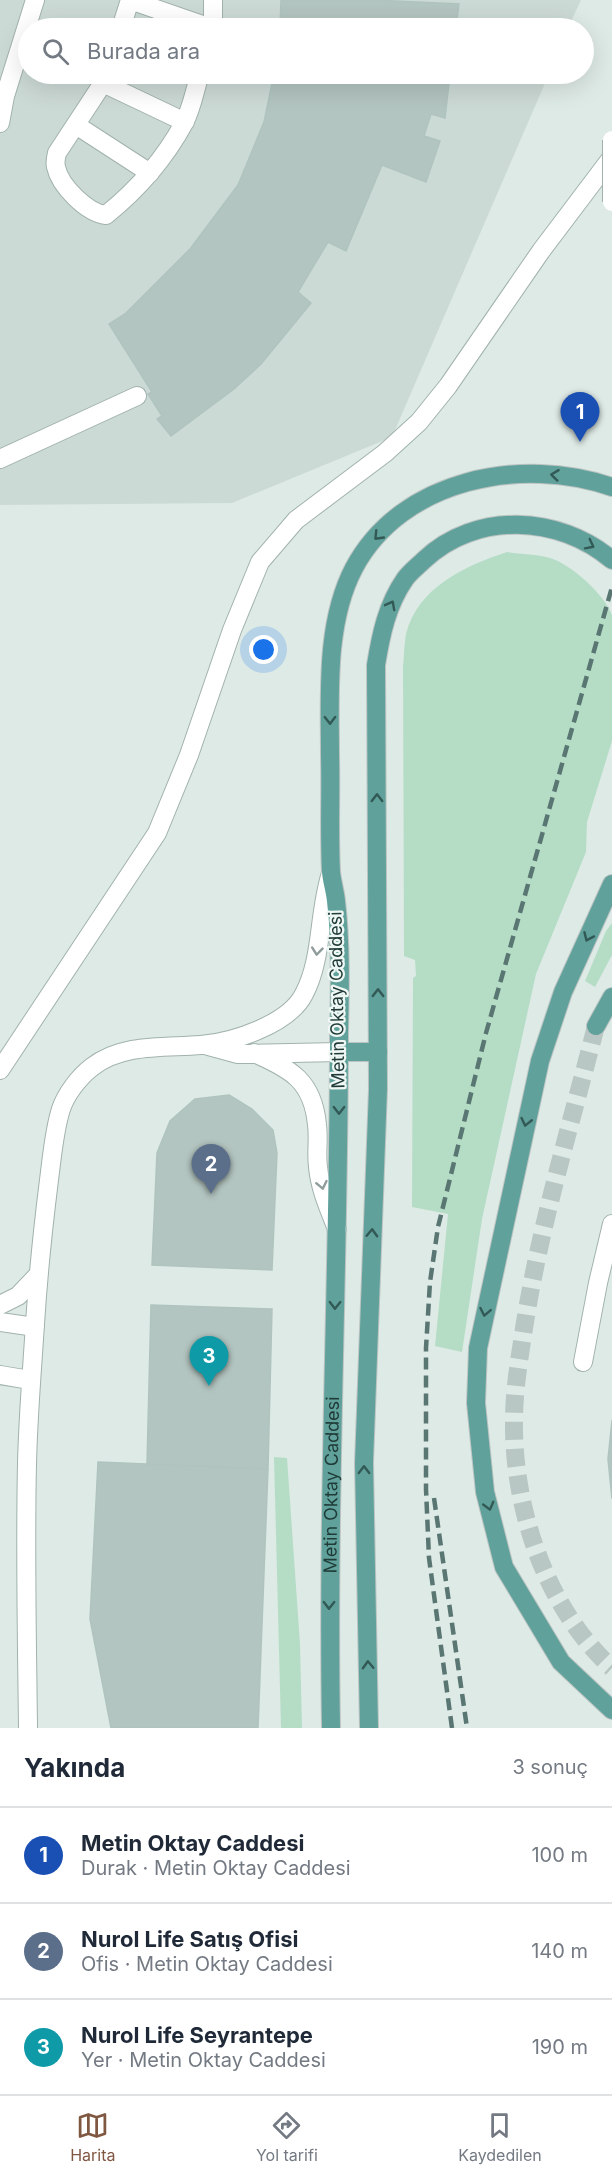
<!DOCTYPE html>
<html lang="tr">
<head>
<meta charset="utf-8">
<style>
	body { margin:0; font-family:Inter,sans-serif; background:#f6f6f7; color:#1f2937 }
	.you { position:absolute; left:264px; top:650px; width:21px; height:21px; margin:-15px; border:4px solid #fff; border-radius:50%; background:#1a73e8; box-shadow:0 0 0 9px #1a73e833 }
	.badge { display:grid; place-items:center; width:39px; height:39px; border-radius:50%; background:#805842; color:#fff; font-size:20px; font-weight:700 }
	.pin { position:absolute; translate:-50% -50px; filter:drop-shadow(0 2px 3px #0008) }
	.pin::after { content:''; position:absolute; top:32px; width:21px; height:18px; background:inherit; clip-path:polygon(0 0,100% 0,50% 100%) }
	.list { margin:0; padding:0; list-style:none }
	h2 { display:flex; justify-content:space-between; align-items:center; height:78px; margin:0; padding:0 24px; font-size:26px }
	h2 small { font-size:20px; font-weight:400; color:#747a83 }
	.list li { display:grid; grid-template-columns:39px 1fr auto; gap:18px; align-items:center; box-sizing:border-box; height:96px; padding:0 24px; border-top:2px solid #e0e1e3 }
	.list b { display:block; font-size:22px; white-space:nowrap }
	.list p { margin:0; font-size:20px; white-space:nowrap; color:#747a83 }
	.list em { font-size:20px; font-style:normal; color:#747a83 }
	.icon { flex:none; width:33px; height:33px; fill:none; stroke:currentColor; stroke-width:2; stroke-linecap:round; stroke-linejoin:round }
	.map { position:relative; flex:none; width:612px; height:1728px; overflow:hidden }
	.search { position:absolute; background:#fff; box-shadow:0 6px 24px #0002; left:18px; right:18px; top:18px; height:66px; display:flex; align-items:center; gap:15px; box-sizing:border-box; padding:0 21px; border-radius:33px; color:#747a83; font-size:22px }
	.sheet { height:366px; background:#fff }
	nav { display:flex; justify-content:space-around; align-items:center; box-sizing:border-box; height:84px; border-top:2px solid #e0e1e3; background:#fff; font-size:16px; color:#747a83 }
	nav a { display:grid; justify-items:center; gap:3px }
	nav .on { color:#805842 }
	.map>svg:first-child { display:block }
</style>
</head>
<body>
<div class="map">
<svg width="612" height="1728" viewBox="0 0 612 1728">
	<rect width="100%" height="100%" fill="#deeae6"/>
	<!-- built -->
	<path fill="#ccdad6" d="M0,0H581L568,28H28V74H549L392,437L232,503L0,505Z"/>
	<!-- green -->
	<path fill="#b5ddc6" d="M507,552C521,554 537,554 550,558C571,564 605,595 612,615V741L587,822L586,852L536,974L482,1219L462,1352L435,1346L448,1214L412,1207L413,978L416,976L415,960L404,956L403,667C404,657 404,645 406,634C418,587 465,566 507,552Z
		M612,923V955L595,987L585,981L606,931Z
		M274,1457L287,1458L300,1644L302,1728H281Z"/>
	<!-- building -->
	<path fill="#b3c5c0" stroke="#b0c4bf" stroke-width="1.5" d="M281,0H375L459,4L456,28H280Z
		M274,74H450L445,118L431,114L424,136L440,141L426,182L382,165L346,251L328,242L298,292L311,303L261,364L234,389L171,436L157,419L162,416L148,394L152,392L109,324L125,314L190,249L238,185L264,122Z
		M229,1095L252,1109L273,1130L277,1153L272,1270L152,1265L157,1153L170,1121L195,1099Z
		M151,1305L272,1309L268,1469L147,1464Z
		M612,1420V1499L608,1459Z
		M98,1462L268,1469L258,1728H111L90,1619Z"/>
	<g fill="none" stroke-linecap="round" stroke-linejoin="round">
		<!-- major-tunnel -->
		<path stroke="#b8c7c3" stroke-width="18" stroke-dasharray="18 9" stroke-linecap="butt" d="M596,1026C571,1124 541,1222 525,1322C520,1355 514,1388 514,1421C513,1509 546,1608 612,1668"/>
		<defs>
			<path id="minor" d="M213,0V28
				M121,28L130,0L211,28
				M106,74L103,83L57,153C56,157 55,163 56,167C60,186 87,213 106,215C137,190 165,158 184,123C192,108 195,89 200,74
				M103,83L185,122
				M0,123L5,96L35,0
				M76,125L150,173
				M0,459L137,396
				M205,1045L238,1054L339,1052
				M254,1053C291,1069 313,1081 317,1125C319,1139 316,1153 318,1167C320,1189 329,1209 337,1229
				M0,1070L157,833L189,755L232,630L260,562L296,520L385,453L419,422L448,386L541,251L612,157
				M0,1305L18,1296L37,1276
				M0,1322L35,1327
				M583,1362L598,1283L612,1224
				M0,1375L30,1380
				M28,1728C27,1640 25,1552 27,1464C28,1417 32,1371 35,1324C38,1276 43,1228 49,1180C52,1157 54,1131 61,1109C66,1094 79,1077 92,1067C123,1043 165,1048 201,1045C234,1042 289,1024 304,994C323,958 318,914 331,873"/>
			<g id="major">
				<path d="M612,884L563,992L540,1061L478,1348L476,1403L485,1492L504,1567L561,1662L612,1710"/>
				<path d="M596,1026L612,997"/>
				<path d="M339,1052H378"/>
				<path id="s1" d="M331,1728C327,1496 339,1264 339,1033C340,990 341,944 336,901C335,891 332,882 331,872C329,833 331,794 330,755C330,695 325,623 354,568C402,478 523,456 612,487"/>
				<path d="M369,1728L364,1463L378,1089L376,665C381,634 387,605 405,579C410,572 418,566 424,560C476,511 559,515 612,560"/>
			</g>
		</defs>
		<!-- minor casing -->
		<use href="#minor" stroke="#a1b2ae" stroke-width="20"/>
		<!-- major casing -->
		<use href="#major" stroke="#bcc4c3" stroke-width="20"/>
		<!-- minor -->
		<use href="#minor" stroke="#fff" stroke-width="18"/>
		<!-- major -->
		<use href="#major" stroke="#60a29b" stroke-width="18"/>
		<!-- rail -->
		<path stroke="#597673" stroke-width="4.5" stroke-dasharray="12 6" stroke-linecap="butt" d="M434,1498L467,1728
			M452,1728L429,1558L426,1489V1348L430,1282L438,1227L486,1033L612,587"/>
		<defs>
			<path id="minor-bridge" d="M612,140V202"/>
		</defs>
		<!-- minor-bridge casing -->
		<use href="#minor-bridge" stroke="#a1b2ae" stroke-width="20" stroke-linecap="butt"/>
		<!-- minor-bridge -->
		<use href="#minor-bridge" stroke="#fff" stroke-width="18"/>
	</g>
	<!-- one-way arrows -->
	<defs><path id="oneway-chevron" d="M-2-3.5L2.5 0L-2 3.5" fill="none" stroke-width="1.6" stroke-linecap="round" stroke-linejoin="round" transform="scale(1.5)"/></defs>
	<g stroke="#325955">
		<use href="#oneway-chevron" transform="translate(555 475) rotate(-173)"/>
		<use href="#oneway-chevron" transform="translate(378 536) rotate(134)"/>
		<use href="#oneway-chevron" transform="translate(590 545) rotate(27)"/>
		<use href="#oneway-chevron" transform="translate(391 605) rotate(-62)"/>
		<use href="#oneway-chevron" transform="translate(330 720) rotate(89)"/>
		<use href="#oneway-chevron" transform="translate(377 798) rotate(-90)"/>
		<use href="#oneway-chevron" transform="translate(588 937) rotate(114)"/>
		<use href="#oneway-chevron" transform="translate(378 993) rotate(-90)"/>
		<use href="#oneway-chevron" transform="translate(339 1110) rotate(90)"/>
		<use href="#oneway-chevron" transform="translate(526 1122) rotate(103)"/>
		<use href="#oneway-chevron" transform="translate(372 1233) rotate(-88)"/>
		<use href="#oneway-chevron" transform="translate(335 1305) rotate(91)"/>
		<use href="#oneway-chevron" transform="translate(485 1312) rotate(101)"/>
		<use href="#oneway-chevron" transform="translate(364 1470) rotate(-90)"/>
		<use href="#oneway-chevron" transform="translate(489 1506) rotate(75)"/>
		<use href="#oneway-chevron" transform="translate(329 1605) rotate(91)"/>
		<use href="#oneway-chevron" transform="translate(368 1665) rotate(-92)"/>
	</g>
	<g stroke="#8f9c9b">
		<use href="#oneway-chevron" transform="translate(317 951) rotate(96)"/>
		<use href="#oneway-chevron" transform="translate(322 1185) rotate(78)"/>
	</g>
	<g text-anchor="middle" stroke-width="4.5" stroke-linejoin="round" paint-order="stroke">
		<!-- street labels -->
		<g font-size="18" fill="#1f3a37" stroke="#eef7f4">
			<text transform="translate(337 1000) rotate(-91)" y="6">Metin Oktay Caddesi</text>
			<text dy="6" stroke="none"><textPath href="#s1" startOffset="243">Metin Oktay Caddesi</textPath></text>
		</g>
	</g>
</svg>
<div class="you"></div>
<div class="pin badge" style="left:580px;top:442px;background:#1a4fb4">1</div>
<div class="pin badge" style="left:211px;top:1194px;background:#5c6f8a">2</div>
<div class="pin badge" style="left:209px;top:1386px;background:#0f9aa8">3</div>
<div class="search"><svg class="icon" aria-label="search" viewBox="0 0 24 24"><circle cx="10" cy="10" r="6"/><path d="M15 15l6 6"/></svg>Burada ara</div>
</div>
<section class="sheet">
<h2>Yakında<small>3 sonuç</small></h2>
<ul class="list">
<li><span class="badge" style="background:#1a4fb4">1</span><div><b>Metin Oktay Caddesi</b><p>Durak · Metin Oktay Caddesi</p></div><em>100 m</em></li>
<li><span class="badge" style="background:#5c6f8a">2</span><div><b>Nurol Life Satış Ofisi</b><p>Ofis · Metin Oktay Caddesi</p></div><em>140 m</em></li>
<li><span class="badge" style="background:#0f9aa8">3</span><div><b>Nurol Life Seyrantepe</b><p>Yer · Metin Oktay Caddesi</p></div><em>190 m</em></li>
</ul>
</section>
<nav>
<a class="on"><svg class="icon" aria-label="map" viewBox="0 0 24 24"><path d="M3 6l6-2 6 2 6-2v14l-6 2-6-2-6 2zM9 4v14M15 6v14"/></svg>Harita</a>
<a><svg class="icon" aria-label="directions" viewBox="0 0 24 24"><path d="M12 3l9 9-9 9-9-9zM9 14v-3h6M13 9l2 2-2 2"/></svg>Yol tarifi</a>
<a><svg class="icon" aria-label="saved" viewBox="0 0 24 24"><path d="M7 4h10v16l-5-4-5 4z"/></svg>Kaydedilen</a>
</nav>
</body>
</html>
